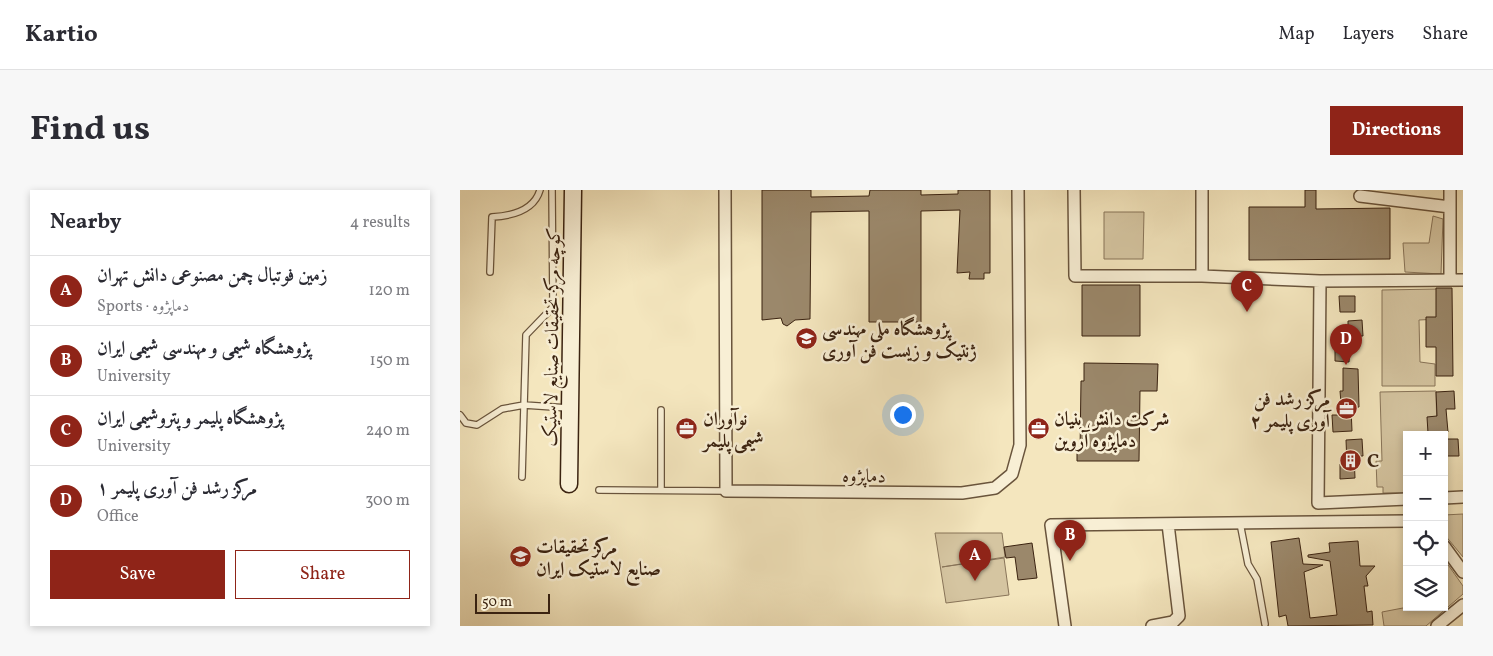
<!DOCTYPE html>
<html lang="en">
<head>
<meta charset="utf-8">
<style>
	body { margin:0; font-family:Vollkorn,Amiri,serif; background:#f7f7f7; color:#2b2b33 }
	.controls { position:absolute; right:15px; bottom:15px; display:grid; overflow:hidden; border-radius:0px; box-shadow:0 2px 8px #0003 }
	.controls button { width:45px; height:45px; display:grid; place-items:center; padding:0; border:0; border-bottom:1px solid #e1e1e2; background:#fff; color:#2b2b33; font:25px sans-serif }
	.scale { position:absolute; left:15px; bottom:12px; width:75px; box-sizing:border-box; padding-left:5px; border:2px solid #3b2311; border-top:0; font-size:14px; line-height:18px; white-space:nowrap; color:#3b2311; -webkit-text-stroke:4px #f8efd5; paint-order:stroke }
	.you { position:absolute; left:442px; top:224px; width:18px; height:18px; margin:-12px; border:4px solid #fff; border-radius:50%; background:#1a73e8; box-shadow:0 0 0 8px #1a73e833 }
	.badge { display:grid; place-items:center; width:32px; height:32px; border-radius:50%; background:#8f2418; color:#fff; font-size:16px; font-weight:700 }
	.pin { position:absolute; translate:-50% -41px; filter:drop-shadow(0 1px 2px #0008) }
	.pin::after { content:''; position:absolute; top:26px; width:18px; height:15px; background:inherit; clip-path:polygon(0 0,100% 0,50% 100%) }
	.list { margin:0; padding:0; list-style:none }
	h2 { display:flex; justify-content:space-between; align-items:center; height:65px; margin:0; padding:0 20px; font-size:21px }
	h2 small { font-size:16px; font-weight:400; color:#7c7c81 }
	.list li { display:grid; grid-template-columns:32px 1fr auto; gap:15px; align-items:center; box-sizing:border-box; height:70px; padding:0 20px; border-top:1px solid #e1e1e2 }
	.list b { display:block; font-size:19px; white-space:nowrap }
	.list p { margin:0; font-size:16px; white-space:nowrap; color:#7c7c81 }
	.list em { font-size:16px; font-style:normal; color:#7c7c81 }
	.actions { display:flex; gap:10px; padding:15px 20px }
	.actions a { flex:1; padding:11px 0; border:1px solid #8f2418; border-radius:0px; text-align:center; font-size:18px; color:#8f2418 }
	.actions .main { background:#8f2418; color:#fff }
	.icon { flex:none; width:28px; height:28px; fill:none; stroke:currentColor; stroke-width:2; stroke-linecap:round; stroke-linejoin:round }
	.map { position:relative; flex:none; width:1003px; height:436px; overflow:hidden; border-radius:0px }
	header { display:flex; align-items:center; gap:30px; box-sizing:border-box; height:70px; padding:0 25px; background:#fff; border-bottom:1px solid #e1e1e2 }
	header strong { font-size:24px }
	nav { display:flex; gap:28px; margin-inline-start:auto; font-size:18px }
	.intro { display:flex; align-items:center; justify-content:space-between; box-sizing:border-box; height:120px; padding:0 30px }
	h1 { margin:0; font-size:35px }
	.button { padding:12px 22px; border-radius:0px; background:#8f2418; color:#fff; font-size:18px; font-weight:700 }
	main { display:flex; gap:30px; padding:0 30px }
	aside { flex:1; background:#fff; border-radius:0px; box-shadow:0 2px 8px #0003 }
	.map>svg:first-child { display:block }
</style>
</head>
<body>
<header>
<strong>Kartio</strong>
<nav><a>Map</a><a>Layers</a><a>Share</a></nav>
</header>
<div class="intro"><h1>Find us</h1><a class="button">Directions</a></div>
<main>
<aside>
<h2>Nearby<small>4 results</small></h2>
<ul class="list">
<li><span class="badge">A</span><div><b>زمین فوتبال چمن مصنوعی دانش تهران</b><p>Sports · دماپژوه</p></div><em>120 m</em></li>
<li><span class="badge">B</span><div><b>پژوهشگاه شیمی و مهندسی شیمی ایران</b><p>University</p></div><em>150 m</em></li>
<li><span class="badge">C</span><div><b>پژوهشگاه پلیمر و پتروشیمی ایران</b><p>University</p></div><em>240 m</em></li>
<li><span class="badge">D</span><div><b>۱ مرکز رشد فن آوری پلیمر</b><p>Office</p></div><em>300 m</em></li>
</ul>
<div class="actions"><a class="main">Save</a><a>Share</a></div>
</aside>
<div class="map">
<svg width="1003" height="436" viewBox="0 0 1003 436">
	<rect width="100%" height="100%" fill="#f4e6be"/>
	<filter id="stains"><feTurbulence type="fractalNoise" baseFrequency=".004" numOctaves="4"/><feColorMatrix values="0 0 0 0 .2 0 0 0 0 .09 0 0 0 0 .02 0 0 0 .5 -.17"/></filter>
	<radialGradient id="worn" r=".72"><stop offset=".6" stop-color="#630" stop-opacity="0"/><stop offset="1" stop-color="#630" stop-opacity=".3"/></radialGradient>
	<!-- green -->
	<path fill="#d5c5a1" stroke="#887459" d="M644,22H684L683,69H644Z
		M973,26L983,29L981,84L945,82L943,53H969Z
		M978,99L979,129L959,130L960,172L975,174V196H922V100Z
		M976,201L977,245H947V303H923V297H917L916,271H922L920,202Z
		M1003,324V367L984,344V325Z
		M475,343H542L545,367L482,377L544,368L549,405L486,413Z
		M984,369L1003,396V404L966,436H924L922,422L948,417H984Z"/>
	<!-- building -->
	<path fill="#9b886b" stroke="#3b2311" d="M302,0H351V7L409,6L410,0H461V5L498,4V0H530V83H524V89H509L510,82L497,83L500,20L461,21V132H409V21L351,22L350,129L335,130L327,136L323,134L321,128L302,130Z
		M845,0H856V19L930,18V69L789,70V17H845Z
		M622,95H680V146H622Z
		M976,98H992L993,186H976V157H966V127H976Z
		M879,106H895V122H880Z
		M902,130L903,146H888V131Z
		M875,155H890L889,172L875,171Z
		M624,173L698,174L697,201H680L679,271H617V262H620L621,191H624Z
		M883,178L898,179L899,217L891,218L892,241L873,242L872,225H882L880,201H883Z
		M994,201L995,219H986L988,242L968,243L967,227L977,226L976,202Z
		M902,249L903,266H894L895,288L880,289V274H887L886,250Z
		M984,249H998L999,266H984Z
		M839,348L843,374L863,375L844,382L850,428L877,425L870,371L848,367V365L870,362L869,353L898,351L900,376H915L906,386L908,396H904L907,422L912,421L913,435L828,436L826,425L819,427L811,352Z
		M572,353L577,388L558,390L555,367L546,368L544,357Z"/>
	<g fill="none" stroke-linecap="round" stroke-linejoin="round">
		<defs>
			<path id="lane" d="M30,82L32,27C51,26 74,21 80,0
				M201,220V300
				M0,225L6,233L17,235L42,219L64,215L108,218
				M62,287L66,145L93,117L92,0
				M139,300L266,301
				M780,333L788,374L797,389L805,434"/>
			<path id="street" d="M265,0L266,301L502,303L535,298L552,284L560,255L558,0
				M614,0L615,86H742L860,91L858,313L947,309
				M742,0V86
				M990,0V90
				M900,6L990,17
				M860,91L1003,90
				M984,308L1003,307
				M984,356L1003,382
				M605,436L591,335L947,331
				M692,436L713,432L719,426L708,334
				M977,436L1003,415"/>
			<path id="secondary" d="M109,294L113,0"/>
		</defs>
		<!-- lane casing -->
		<use href="#lane" stroke="#69543c" stroke-width="8"/>
		<!-- street casing -->
		<use href="#street" stroke="#69543c" stroke-width="14"/>
		<!-- secondary casing -->
		<use href="#secondary" stroke="#3b2311" stroke-width="19"/>
		<!-- lane -->
		<use href="#lane" stroke="#f8efd5" stroke-width="5.5"/>
		<!-- street -->
		<use href="#street" stroke="#f8efd5" stroke-width="11"/>
		<!-- secondary -->
		<use href="#secondary" stroke="#f8efd5" stroke-width="16"/>
	</g>
	<!-- icons -->
	<defs>
		<symbol id="university-disc" viewBox="-11 -11 22 22"><circle r="9.5" fill="#8f2418" stroke="#f8efd5"/><path d="M0-5L7-2L0 1L-7-2ZM-4 1L0 2.5L4 1V4Q0 6-4 4Z" fill="#fff"/></symbol>
		<symbol id="office-disc" viewBox="-11 -11 22 22"><circle r="9.5" fill="#8f2418" stroke="#f8efd5"/><path d="M-6-3h4V-5.5h4V-3h4V5H-6ZM-1-4.5V-3h2v-1.5ZM-6 0V1H6V0Z" fill="#fff"/></symbol>
		<symbol id="building-disc" viewBox="-11 -11 22 22"><circle r="9.5" fill="#8f2418" stroke="#f8efd5"/><path d="M-4-6H4V6H1V3H-1V6H-4ZM-2.5-4.3h1.7v1.8h-1.7ZM.8-4.3h1.7v1.8H.8ZM-2.5-1h1.7V.8h-1.7ZM.8-1h1.7V.8H.8Z" fill="#fff"/></symbol>
	</defs>
	<g fill-rule="evenodd">
		<use href="#university-disc" x="334" y="136" width="25" height="25"/>
		<use href="#office-disc" x="874" y="206" width="25" height="25"/>
		<use href="#office-disc" x="214" y="226" width="25" height="25"/>
		<use href="#office-disc" x="566" y="226" width="25" height="25"/>
		<use href="#building-disc" x="878" y="258" width="25" height="25"/>
		<use href="#university-disc" x="48" y="354" width="25" height="25"/>
	</g>
	<g text-anchor="middle" stroke-width="5" stroke-linejoin="round" paint-order="stroke">
		<!-- poi labels -->
		<g font-size="19" font-weight="bold" fill="#3b2311" stroke="#f8efd5" text-anchor="start">
			<text x="362" y="145">پژوهشگاه ملی مهندسی<tspan x="362" dy="22">ژنتیک و زیست فن آوری</tspan></text>
			<text x="870" y="215" text-anchor="end">مرکز رشد فن<tspan x="870" dy="22">آوری پلیمر ۲</tspan></text>
			<text x="243" y="235">نوآوران<tspan x="243" dy="22">شیمی پلیمر</tspan></text>
			<text x="594" y="235">شرکت دانش بنیان<tspan x="594" dy="22">دماپژوه آروین</tspan></text>
			<text x="907" y="277">C</text>
			<text x="76" y="363">مرکز تحقیقات<tspan x="76" dy="22">صنایع لاستیک ایران</tspan></text>
		</g>
		<!-- street labels -->
		<g font-size="19" fill="#3b2311" stroke="#f8efd5">
			<text transform="translate(91 147) rotate(-89)" y="7">کوچه مرکز تحقیقات صنایع لاستیک</text>
			<text transform="translate(404 285) rotate(1)" y="7">دماپژوه</text>
		</g>
	</g>
	<rect width="100%" height="100%" filter="url(#stains)"/>
	<rect width="100%" height="100%" fill="url(#worn)"/>
</svg>
<div class="controls">
<button>+</button>
<button>−</button>
<button><svg class="icon" aria-label="locate" viewBox="0 0 24 24"><circle cx="12" cy="12" r="6"/><path d="M12 2v4M12 18v4M2 12h4M18 12h4"/></svg></button>
<button><svg class="icon" aria-label="layers" viewBox="0 0 24 24"><path d="M12 4l9 5-9 5-9-5zM3 14l9 5 9-5"/></svg></button>
</div>
<div class="scale">50 m</div>
<div class="you"></div>
<div class="pin badge" style="left:515px;top:391px">A</div>
<div class="pin badge" style="left:610px;top:371px">B</div>
<div class="pin badge" style="left:787px;top:122px">C</div>
<div class="pin badge" style="left:886px;top:175px">D</div>
</div>
</main>
</body>
</html>
